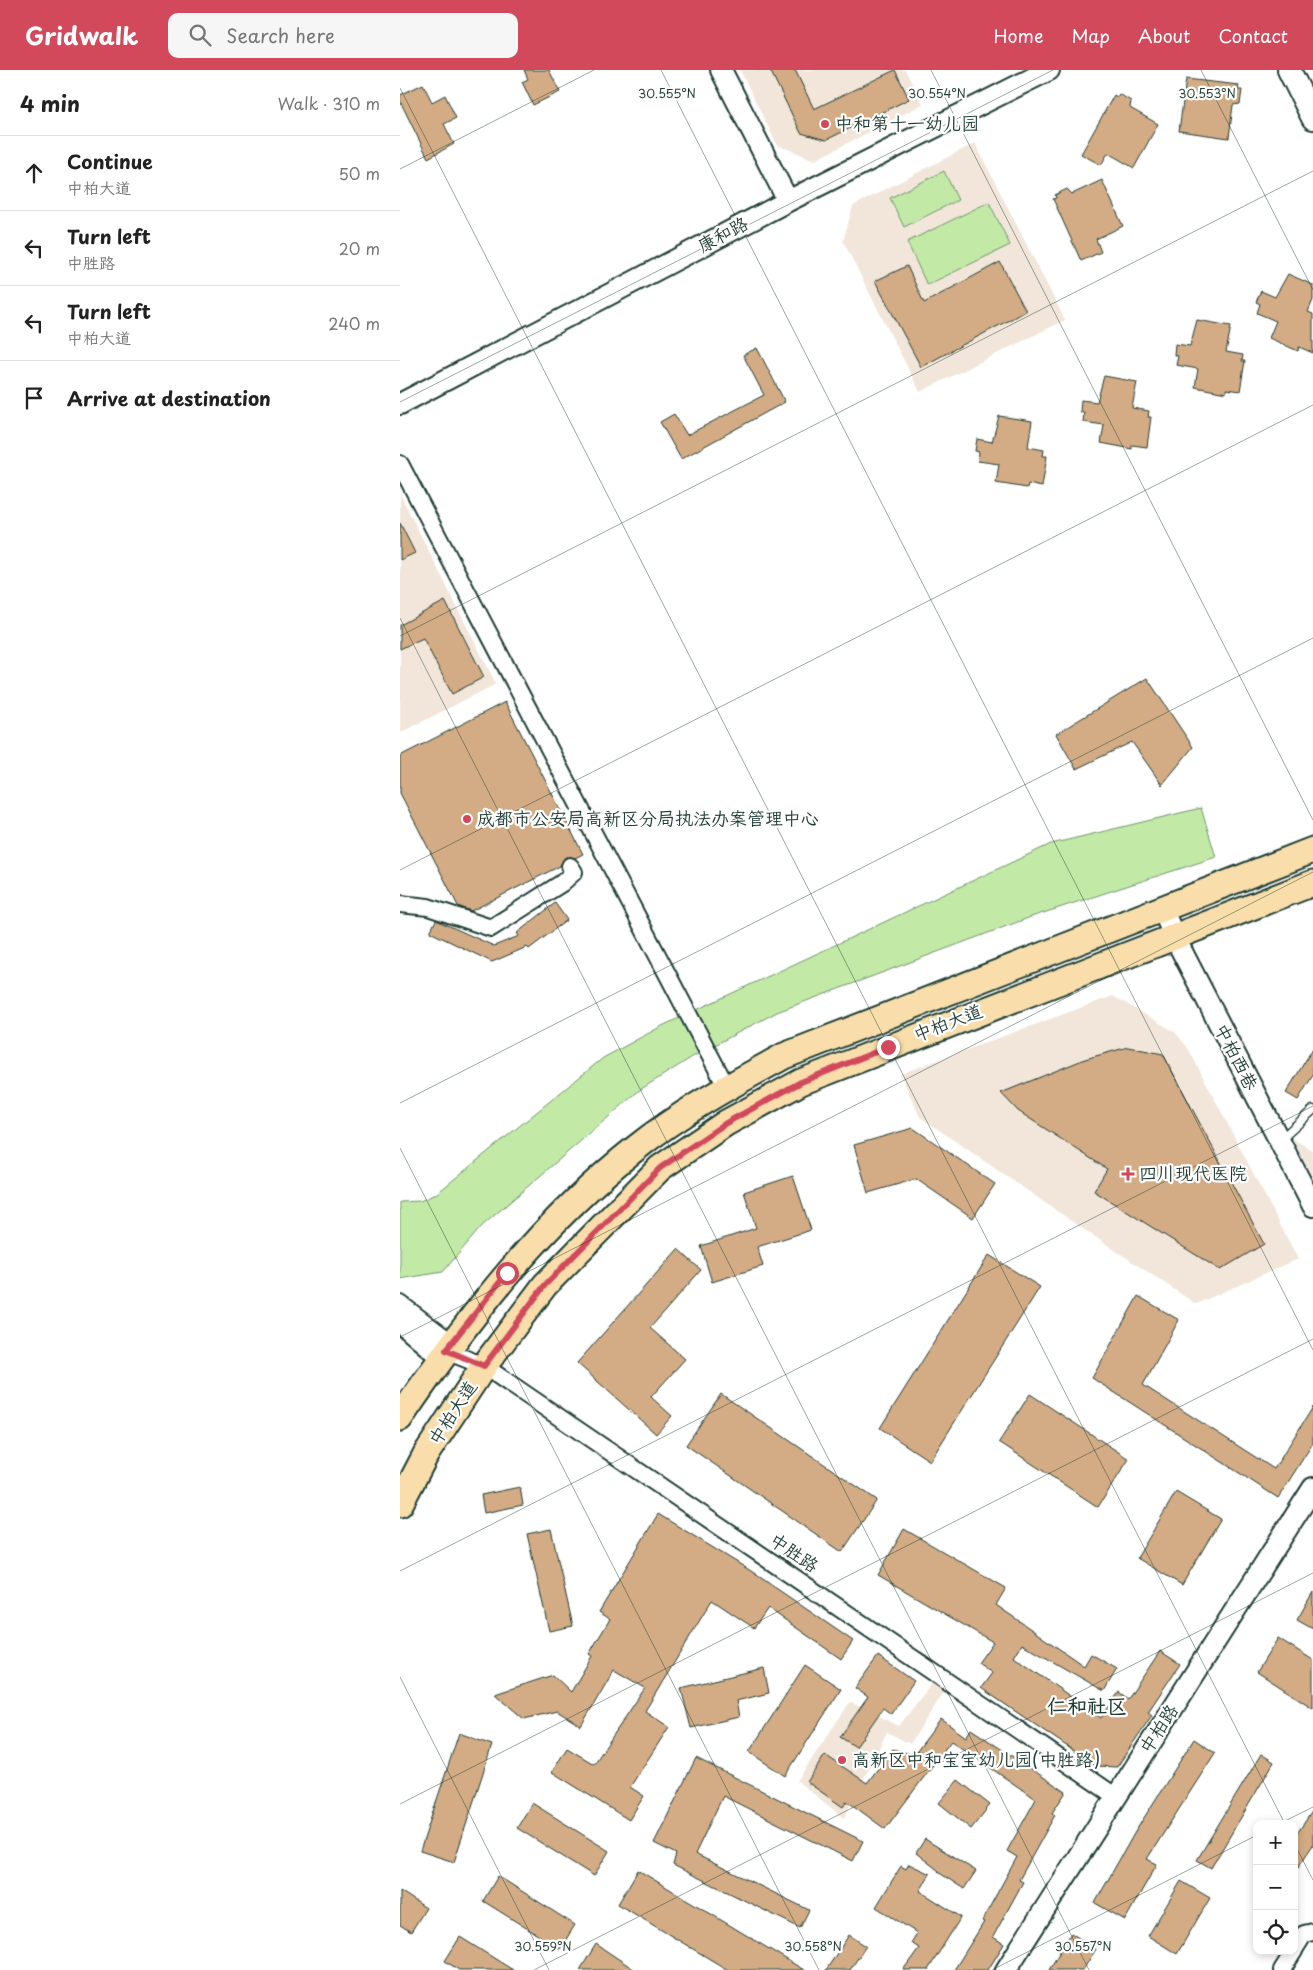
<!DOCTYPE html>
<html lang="en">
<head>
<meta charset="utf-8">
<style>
	body { margin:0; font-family:"Playpen Sans","LXGW WenKai TC",sans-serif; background:#f6f6f6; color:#222 }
	.controls { position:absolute; right:15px; bottom:15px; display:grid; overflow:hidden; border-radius:10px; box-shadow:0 2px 8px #0003 }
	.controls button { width:45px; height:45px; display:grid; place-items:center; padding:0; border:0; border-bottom:1px solid #e0e0e0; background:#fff; color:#222; font:25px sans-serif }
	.stop { position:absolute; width:15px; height:15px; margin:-11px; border:4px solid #d1495b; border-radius:50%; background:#fff }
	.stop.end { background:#d1495b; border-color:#fff; box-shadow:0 1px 5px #0008 }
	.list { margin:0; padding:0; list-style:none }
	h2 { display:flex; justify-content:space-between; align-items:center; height:65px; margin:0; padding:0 20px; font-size:21px }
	h2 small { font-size:16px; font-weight:400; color:#767676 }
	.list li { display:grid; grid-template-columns:32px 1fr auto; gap:15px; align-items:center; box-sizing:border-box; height:75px; padding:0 20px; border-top:1px solid #e0e0e0 }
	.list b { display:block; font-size:19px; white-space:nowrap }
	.list p { margin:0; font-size:16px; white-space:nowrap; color:#767676 }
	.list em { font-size:16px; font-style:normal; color:#767676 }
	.icon { flex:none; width:28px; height:28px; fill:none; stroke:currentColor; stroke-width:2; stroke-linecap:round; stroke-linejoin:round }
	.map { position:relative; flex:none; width:913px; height:1900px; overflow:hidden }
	header { display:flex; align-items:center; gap:30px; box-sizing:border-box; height:70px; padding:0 25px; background:#d1495b; color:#fff }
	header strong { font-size:24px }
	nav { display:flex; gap:28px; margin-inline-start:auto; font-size:18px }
	.search { width:350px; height:45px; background:#f6f6f6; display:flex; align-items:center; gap:12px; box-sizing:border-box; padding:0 18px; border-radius:10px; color:#767676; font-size:19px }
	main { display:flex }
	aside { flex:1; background:#fff }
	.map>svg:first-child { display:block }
</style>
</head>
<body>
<header>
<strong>Gridwalk</strong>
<div class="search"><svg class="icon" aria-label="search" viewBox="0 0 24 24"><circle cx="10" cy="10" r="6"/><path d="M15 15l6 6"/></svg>Search here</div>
<nav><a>Home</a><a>Map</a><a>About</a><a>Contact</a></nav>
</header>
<main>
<aside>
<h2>4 min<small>Walk · 310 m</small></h2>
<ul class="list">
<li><svg class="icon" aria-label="ahead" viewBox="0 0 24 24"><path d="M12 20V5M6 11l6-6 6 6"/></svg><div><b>Continue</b><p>中柏大道</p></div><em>50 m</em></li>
<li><svg class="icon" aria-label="left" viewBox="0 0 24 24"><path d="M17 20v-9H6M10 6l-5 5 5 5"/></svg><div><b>Turn left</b><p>中胜路</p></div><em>20 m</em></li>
<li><svg class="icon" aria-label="left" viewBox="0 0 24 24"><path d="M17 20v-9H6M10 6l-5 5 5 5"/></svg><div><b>Turn left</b><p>中柏大道</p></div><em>240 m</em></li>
<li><svg class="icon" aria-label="arrive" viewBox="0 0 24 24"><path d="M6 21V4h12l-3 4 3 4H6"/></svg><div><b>Arrive at destination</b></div></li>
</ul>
</aside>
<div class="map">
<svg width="913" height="1900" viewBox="0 0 913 1900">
	<rect width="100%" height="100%" fill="#fff"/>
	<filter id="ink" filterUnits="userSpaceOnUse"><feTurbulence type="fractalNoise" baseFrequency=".02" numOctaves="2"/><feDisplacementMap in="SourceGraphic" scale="10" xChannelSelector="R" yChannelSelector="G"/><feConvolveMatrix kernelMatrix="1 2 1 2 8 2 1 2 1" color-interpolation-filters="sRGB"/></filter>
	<g filter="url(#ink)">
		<!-- built -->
		<path fill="#f2e6da" d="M340,0H505L523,34L415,90L377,75Z
			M575,73L665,250L520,322L443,171L453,136Z
			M0,424L96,614L0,663Z
			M713,926L775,962L788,978L898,1189L796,1234L686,1161L520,1047L500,1004Z
			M892,1068L913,1081V1108Z
			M532,1613L546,1619L510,1674L487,1662L444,1748L397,1711L450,1632L499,1656Z"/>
		<!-- green -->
		<path fill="#c2eaa6" stroke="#70946d" d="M544,101L558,130L504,157L490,128Z
			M589,132L610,175L527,215L507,172Z
			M801,738L816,787L631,847L377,942L294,986L241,1019L82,1156L43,1202L0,1209V1132L20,1131L36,1124L203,988L262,956L651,774Z"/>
		<!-- building -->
		<path fill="#d3ab84" stroke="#1f3d34" d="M124,0H149L160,22L133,35L122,12L128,9Z
			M370,0H395L414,39L495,0L509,29L426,70L401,63Z
			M786,9L839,15L838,20H842L840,34L833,35L829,68L779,61Z
			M23,14L32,32L45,25L56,48L44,54L54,74L28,88L0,31V25Z
			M719,24L731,31L730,38L758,54L734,98L708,83L701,95L681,84L714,25L717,27Z
			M702,110L723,156L696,169L701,182L681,191L653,129L656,128L655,125L667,119L672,124Z
			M600,192L626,241L521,297L475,211L507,196L524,233Z
			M888,204L913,215V230L908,242L913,244V283L899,277L898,281L869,268L876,251L857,243L860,234L856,232L861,221L875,227Z
			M797,250L831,256L826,282L843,285L842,291H845L840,321L826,319V323L795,317L798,299L776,295L778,286L774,285L775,274L790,276Z
			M357,278L385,332L281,389L260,352L274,344L287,365L364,325L343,285Z
			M704,306L737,312L732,338L749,341L748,347H751L747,377L732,375V379L701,373L704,355L683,352L684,342H680L681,330L697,332Z
			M599,346L632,351L628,377L644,380L643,386H647L642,417L628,414L627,418L596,413L599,394L578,391L579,382L575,381L577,369L592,372Z
			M0,453L15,483L0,490Z
			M45,531L84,607L52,624L23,568L0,579V555Z
			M747,608L793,677L762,715L732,672L676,699L656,664Z
			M105,632L183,784L175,788L165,787L160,796L71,841L58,836L0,723V686Z
			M155,833L167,850L129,879L127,877L92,892L30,862L36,850L94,876L119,866L117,863Z
			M728,977L763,984L864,1174L820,1200L694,1121L707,1099L618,1041L601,1023L685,989Z
			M913,978V1005L898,1030L886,1023Z
			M513,1058L595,1114L573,1148L516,1109L468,1123L454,1075Z
			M393,1106L411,1160L357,1177L363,1196L312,1212L301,1176L356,1158L344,1122Z
			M278,1179L301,1200L250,1258L285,1289L251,1327L272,1346L256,1364L177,1293Z
			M589,1185L640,1217L530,1391L480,1358Z
			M738,1226L779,1250L743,1315L874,1399L913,1337V1373L878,1428L692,1308Z
			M321,1324L477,1430L442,1482L286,1375Z
			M630,1324L729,1389L698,1437L599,1372Z
			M120,1417L123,1435L84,1443L81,1425Z
			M776,1422L821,1449L782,1515L737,1488Z
			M258,1444L351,1501L453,1571L441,1589L368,1538L354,1558L312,1530L245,1641L269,1657L230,1717L244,1726L229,1750L152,1702L167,1678L194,1694L245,1618L214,1600L181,1656L157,1641L124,1649L95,1624L153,1605L171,1622L192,1586L189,1584L210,1549L199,1542Z
			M151,1459L173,1556L149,1561L127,1464Z
			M504,1459L606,1518L596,1535L684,1596L691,1584L717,1599L704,1621L622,1574L614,1587L701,1648L719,1622L728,1629L760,1581L780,1594L748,1642L752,1645L717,1697L696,1696L581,1618L592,1603L578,1593L593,1572L478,1505Z
			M913,1522V1559L897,1550Z
			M878,1568L913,1590V1638L857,1602Z
			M478,1586L514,1611L491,1644L483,1638L456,1677L440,1667L468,1627L455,1618Z
			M405,1595L441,1619L385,1706L349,1682Z
			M364,1598L369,1623L336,1631L339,1647L291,1658L281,1618Z
			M541,1649L566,1667L571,1659L666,1722L652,1743L655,1745L619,1810L623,1812L593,1867L604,1874L588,1900H554L584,1852L582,1851L617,1787L607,1781L636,1729L551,1671L485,1759L447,1731L443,1737L407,1712L425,1685L467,1713L493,1679L514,1685Z
			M59,1663L92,1675L54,1792L20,1781Z
			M794,1669L815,1683L747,1789L757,1794L725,1850L695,1833L735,1762Z
			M861,1684L874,1692L811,1798L797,1790Z
			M296,1688L463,1771L453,1791L323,1726L295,1784L409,1840L400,1858L273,1795L276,1784L254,1773Z
			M558,1710L590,1735L571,1759L539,1733Z
			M132,1733L209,1781L194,1806L117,1758Z
			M913,1740V1775L894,1803V1768Z
			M525,1769L576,1801L564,1819L538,1802L539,1801L516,1783Z
			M509,1794L530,1804L520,1821L561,1847L528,1900H503L519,1878L511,1873L517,1863L476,1837L501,1796L506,1799Z
			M238,1800L404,1900H328L218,1834Z
			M98,1806L175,1855L160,1879L83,1831Z
			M781,1811L810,1828L777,1884L748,1866Z
			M0,1821L26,1838L11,1862L0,1855Z
			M671,1863L696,1879L683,1900H649Z
			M449,1865L466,1876L450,1900H426Z
			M60,1867L113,1900H59L45,1891Z
			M196,1874L235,1900H180Z"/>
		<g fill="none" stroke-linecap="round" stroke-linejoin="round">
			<defs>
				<path id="service" d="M881,1069L913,1040"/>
				<path id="minor" d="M0,394L327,1018
					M0,834L28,837L91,858L162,813L174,802L170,796
					M46,1281L84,1296L715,1726
					M894,1880L904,1864L913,1862
					M882,1900L894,1881"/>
				<path id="tertiary" d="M321,0L388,131
					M0,334L388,131L649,0
					M762,838L774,866L913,1136
					M0,1236L50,1274
					M0,1252L41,1287
					M606,1900L913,1418"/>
				<path id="secondary" d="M889,0L913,48"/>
				<path id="primary" d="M0,1348C67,1249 141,1153 236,1078C281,1042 333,1014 384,986L913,780
					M0,1434L26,1384L84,1296L145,1215L260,1098L326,1053L401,1012L913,813"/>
			</defs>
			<!-- service casing -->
			<use href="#service" stroke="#1f3d34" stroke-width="11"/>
			<!-- minor casing -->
			<use href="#minor" stroke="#1f3d34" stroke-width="20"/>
			<!-- tertiary casing -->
			<use href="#tertiary" stroke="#1f3d34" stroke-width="24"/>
			<!-- secondary casing -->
			<use href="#secondary" stroke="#1f3d34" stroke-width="26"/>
			<!-- primary casing -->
			<use href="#primary" stroke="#1f3d34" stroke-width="29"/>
			<!-- service -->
			<use href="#service" stroke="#fff" stroke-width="8"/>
			<!-- minor -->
			<use href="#minor" stroke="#fff" stroke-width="16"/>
			<!-- tertiary -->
			<use href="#tertiary" stroke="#fff" stroke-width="20"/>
			<!-- secondary -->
			<use href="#secondary" stroke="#fff" stroke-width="22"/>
			<!-- primary -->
			<use href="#primary" stroke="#f9deab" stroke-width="25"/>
		</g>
	</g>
	<g fill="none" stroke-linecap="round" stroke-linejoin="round" filter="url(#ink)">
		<!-- route -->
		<path stroke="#d1495b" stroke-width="6" d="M107,1203L46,1280L84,1296L145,1215L260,1098L326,1053L401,1012L488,977"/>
	</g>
	<!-- ticks -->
	<path fill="none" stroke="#1f3d34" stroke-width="1" stroke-opacity="0.45" d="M261,0L913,1280M531,0L913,750M801,0L913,220M0,18L885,1754M0,99L194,0M0,332L653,0M0,548L689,1900M0,566L913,101M0,800L913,335M0,1033L913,568M0,1078L419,1900M0,1267L913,802M0,1501L913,1036M0,1607L149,1900M0,1734L913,1269M879,1754L913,1737M894,1773L913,1810M134,1900L913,1503M592,1900L857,1765"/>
	<!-- markers -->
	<g fill="#d1495b" stroke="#fff" stroke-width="2">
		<circle cx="425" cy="54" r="5"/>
		<circle cx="67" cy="749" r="5"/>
		<path d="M725.5 1096.5h5v5h5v5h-5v5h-5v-5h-5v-5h5z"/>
		<circle cx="442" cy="1690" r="5"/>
	</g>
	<g text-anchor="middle" stroke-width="4.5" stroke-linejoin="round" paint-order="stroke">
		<!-- poi labels -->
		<g font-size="18" fill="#1f3d34" stroke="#fff" text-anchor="start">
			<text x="435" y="60">中和第十一幼儿园</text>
			<text x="77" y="755">成都市公安局高新区分局执法办案管理中心</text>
			<text x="739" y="1110">四川现代医院</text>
			<text x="452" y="1696">高新区中和宝宝幼儿园(中胜路)</text>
		</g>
		<!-- street labels -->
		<g font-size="18" fill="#1f3d34" stroke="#fff">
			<text transform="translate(323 165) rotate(-28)" y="6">康和路</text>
			<text transform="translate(548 953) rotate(-21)" y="6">中柏大道</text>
			<text transform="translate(836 987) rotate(63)" y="6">中柏西巷</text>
			<text transform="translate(53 1343) rotate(-57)" y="6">中柏大道</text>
			<text transform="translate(394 1483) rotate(34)" y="6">中胜路</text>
			<text transform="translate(759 1659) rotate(-57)" y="6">中柏路</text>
		</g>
		<!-- quarter labels -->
		<g font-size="20" font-weight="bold" fill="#1f3d34" stroke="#fff">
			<text x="687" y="1643">仁和社区</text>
		</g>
	</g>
	<g font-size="12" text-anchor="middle" fill="#1f3d34" stroke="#fff" stroke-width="4.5" stroke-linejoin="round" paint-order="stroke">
		<text x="267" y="28">30.555°N</text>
		<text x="537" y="28">30.554°N</text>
		<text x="807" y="28">30.553°N</text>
		<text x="143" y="1881">30.559°N</text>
		<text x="413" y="1881">30.558°N</text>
		<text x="683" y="1881">30.557°N</text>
	</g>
</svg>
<div class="controls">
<button>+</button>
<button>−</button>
<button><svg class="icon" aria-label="locate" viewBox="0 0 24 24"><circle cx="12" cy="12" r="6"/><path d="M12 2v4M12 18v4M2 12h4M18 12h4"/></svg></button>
</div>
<div class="stop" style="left:107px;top:1203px"></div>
<div class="stop end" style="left:488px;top:977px"></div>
</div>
</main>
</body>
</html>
